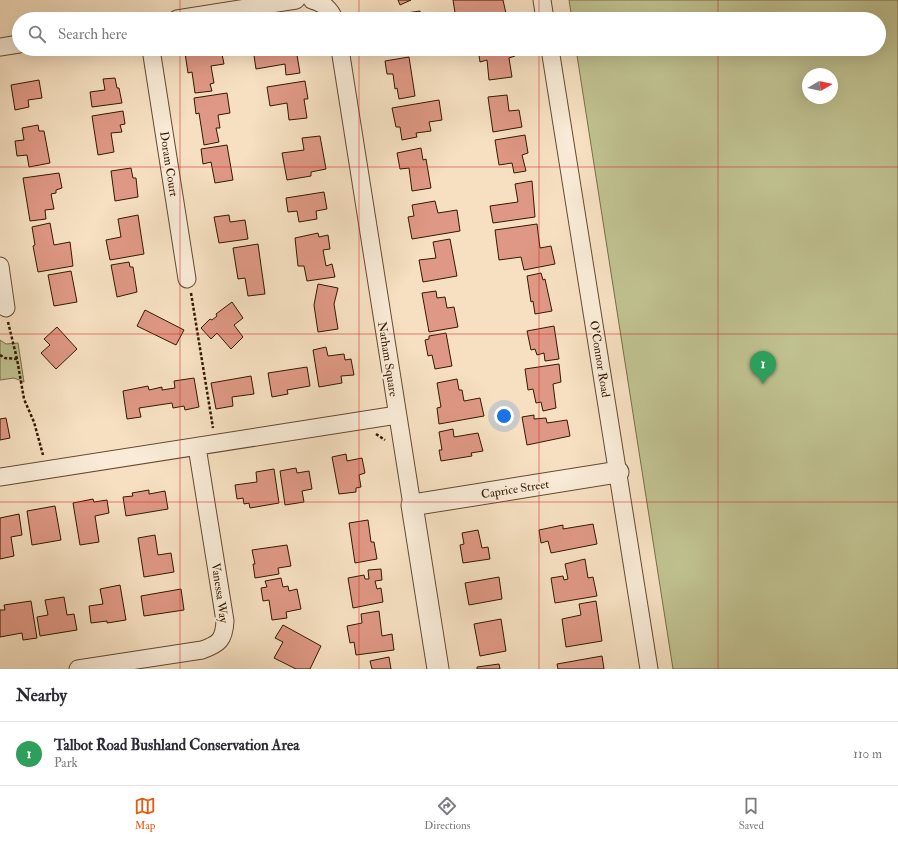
<!DOCTYPE html>
<html lang="en">
<head>
<meta charset="utf-8">
<style>
	body { margin:0; font-family:"IM FELL Double Pica",serif; background:#f7f7f7; color:#2b2b33 }
	.compass { position:absolute; left:802px; top:68px; width:36px; height:36px; border-radius:50%; background:#fff; box-shadow:0 4px 16px #0002; rotate:81deg }
	.you { position:absolute; left:504px; top:416px; width:14px; height:14px; margin:-10px; border:3px solid #fff; border-radius:50%; background:#1a73e8; box-shadow:0 0 0 6px #1a73e833 }
	.badge { display:grid; place-items:center; width:26px; height:26px; border-radius:50%; background:#ea580c; color:#fff; font-size:13px; font-weight:700 }
	.pin { position:absolute; translate:-50% -33px; filter:drop-shadow(0 1px 2px #0008) }
	.pin::after { content:''; position:absolute; top:21px; width:14px; height:12px; background:inherit; clip-path:polygon(0 0,100% 0,50% 100%) }
	.list { margin:0; padding:0; list-style:none }
	h2 { display:flex; justify-content:space-between; align-items:center; height:52px; margin:0; padding:0 16px; font-size:17px }
	h2 small { font-size:13px; font-weight:400; color:#7c7c81 }
	.list li { display:grid; grid-template-columns:26px 1fr auto; gap:12px; align-items:center; box-sizing:border-box; height:64px; padding:0 16px; border-top:1px solid #e1e1e2 }
	.list b { display:block; font-size:15px; white-space:nowrap }
	.list p { margin:0; font-size:13px; white-space:nowrap; color:#7c7c81 }
	.list em { font-size:13px; font-style:normal; color:#7c7c81 }
	.icon { flex:none; width:22px; height:22px; fill:none; stroke:currentColor; stroke-width:2; stroke-linecap:round; stroke-linejoin:round }
	.map { position:relative; flex:none; width:898px; height:669px; overflow:hidden }
	.search { position:absolute; background:#fff; box-shadow:0 4px 16px #0002; left:12px; right:12px; top:12px; height:44px; display:flex; align-items:center; gap:10px; box-sizing:border-box; padding:0 14px; border-radius:22px; color:#7c7c81; font-size:15px }
	.sheet { height:116px; background:#fff }
	nav { display:flex; justify-content:space-around; align-items:center; box-sizing:border-box; height:56px; border-top:1px solid #e1e1e2; background:#fff; font-size:11px; color:#7c7c81 }
	nav a { display:grid; justify-items:center; gap:2px }
	nav .on { color:#ea580c }
	.map>svg:first-child { display:block }
</style>
</head>
<body>
<div class="map">
<svg width="898" height="669" viewBox="0 0 898 669">
	<rect width="100%" height="100%" fill="#f6e0c1"/>
	<filter id="stains"><feTurbulence type="fractalNoise" baseFrequency=".005" numOctaves="4"/><feColorMatrix values="0 0 0 0 .2 0 0 0 0 .09 0 0 0 0 .02 0 0 0 .5 -.17"/></filter>
	<radialGradient id="worn" r=".72"><stop offset=".6" stop-color="#630" stop-opacity="0"/><stop offset="1" stop-color="#630" stop-opacity=".3"/></radialGradient>
	<!-- green -->
	<path fill="#c0c190" stroke="#7a6c48" fill-rule="evenodd" d="M569,0H898V669H673L576,49H879V19H572ZM808,74H832V98H808Z
		M0,340L6,344L18,343L24,382L14,378L0,380Z"/>
	<!-- building -->
	<path fill="#df9885" stroke="#351801" d="M398,0H411L400,5Z
		M453,0H503L507,18L498,19H456Z
		M420,11L421,19H394L393,15Z
		M211,49H221L224,64L211,66L214,83L210,84L212,91L195,93L192,72L188,73L185,53Z
		M253,49H296L300,73L286,75L285,64L256,69Z
		M478,49H514L515,56L509,58L512,77L489,80L487,60L480,62Z
		M409,57L415,96L399,99L397,88L395,89L393,74H387L385,61Z
		M115,78L117,88H119L122,103L92,107L90,92L105,90L103,79Z
		M39,80L42,98L28,100L29,107L15,110L11,85Z
		M305,81L308,99H304L307,118L289,120L287,103L270,106L267,87Z
		M227,93L230,113L218,115L220,128H216L219,142L204,145L199,113L196,114L194,98Z
		M507,95L509,111L519,110L522,127L493,132L488,97Z
		M439,100L442,120L429,122L431,131L416,133L417,137L402,140L400,127H396L392,108Z
		M123,111L125,124L120,125L122,132L111,133L114,152L98,155L92,116Z
		M38,125L39,131H44L50,163L29,167L27,155L17,156L15,141L24,140L22,128Z
		M525,135L528,153L522,155L526,171L514,173L512,163L499,165L495,140Z
		M320,136L326,169L311,172V176L287,180L282,153L304,150L302,138Z
		M227,145L233,180L215,183L211,162L203,164L201,149Z
		M421,148L423,160L426,159L431,188L412,191L409,168L400,169L397,153Z
		M131,168L133,178H136L138,197L115,201L111,171Z
		M59,173L62,188L56,190V193L51,194L54,209L45,210L46,219L30,221L23,178Z
		M532,181L535,217L493,223L490,206L518,202L515,184Z
		M324,192L327,209L316,211L317,219L299,222L297,211L288,212L286,198Z
		M435,201L438,213L457,210L460,231L412,239L408,217L414,216L412,205Z
		M138,215L144,254L110,260L106,240L121,237L118,219Z
		M229,215L230,222L245,220L248,239L219,243L214,217Z
		M50,223L54,245L70,242L73,266L38,272L33,246L35,245L32,227Z
		M537,224L540,248L551,246L555,264L524,270L521,257L499,260L495,230Z
		M318,233L319,237L328,235L330,249L323,250L326,266L332,264L335,277L307,281L304,266H298L295,238Z
		M450,239L457,276L423,282L419,260L436,258L433,242Z
		M258,244L265,294L248,296L245,278L238,279L233,248Z
		M129,262L130,267H133L137,292L117,297L111,265Z
		M71,271L77,302L54,306L48,275Z
		M541,273L543,280L545,279L552,311L535,314L533,301L531,302L527,276Z
		M318,284L338,288L334,304L338,329L318,332L314,305Z
		M436,291L437,298L445,297L447,308L454,307L458,327L429,332L422,293Z
		M232,302L243,318L234,325L243,337L231,349L217,333L211,339L201,328L210,319L212,320L217,316L216,314Z
		M145,310L184,330L176,345L137,326Z
		M554,326L559,359L545,361L544,353L537,355L535,349L531,350L527,331Z
		M57,327L77,349L56,369L41,353L50,345L44,339Z
		M446,333L452,366L435,369L432,355L428,356L425,340L429,339V336Z
		M326,347L328,356L344,354L345,360L351,359L354,375L341,376L342,383L319,387L313,350Z
		M559,364L561,382L553,384L556,408L543,411L541,402L536,403L533,389L528,390L525,369Z
		M307,367L310,386L287,390L288,394L272,397L268,373Z
		M251,376L254,394L232,397L233,406L216,409L211,383Z
		M194,378L199,407L185,410L184,406L173,408L172,403L139,408L141,417L127,419L123,391L148,386L149,390L162,387V390L175,388L174,381Z
		M457,379L459,390H462L464,401L480,398L484,416L439,424L437,408L441,407L437,383Z
		M534,415V419L546,418L547,423L567,420L570,436L527,445L522,417Z
		M6,418L10,438L0,440V419Z
		M453,429L454,437L478,433L483,451L471,453L472,456L441,461L439,450H442L439,432Z
		M346,454L347,461L362,458L365,473L359,475L361,487L356,488V492L339,494L332,457Z
		M296,468L297,473L309,471L312,489L302,491L304,502L285,505L280,471Z
		M274,469L279,503L250,508L249,503L244,504L243,498L237,499L235,485L257,482L256,472Z
		M149,490V494L165,491L168,509L126,516L123,497L133,496L132,493Z
		M93,499L94,502L107,500L109,513L95,516L99,542L80,545L73,503Z
		M55,506L61,540L32,545L27,511Z
		M19,514L22,535L11,537L14,556L0,559V518Z
		M368,520L371,542H374L377,559L355,563L349,523Z
		M593,524L597,544L551,553L548,541L541,543L539,530L563,525V529Z
		M478,530L482,548L488,547L490,559L463,563L460,545L464,544L462,533Z
		M155,535L158,555L171,553L174,572L144,577L138,538Z
		M287,545L291,566L278,568L279,574L255,578L253,564H255L252,550Z
		M585,559L588,578L593,577L597,596L555,603L551,578L563,576L564,580L568,579L565,564Z
		M381,569L382,580L375,581L377,589L381,588L383,602L353,608L348,578L364,575L365,579H369L368,570Z
		M499,577L502,599L469,605L465,583Z
		M281,578L283,587L288,586L289,591L297,589L301,609L286,612L287,618L272,620L269,600L263,601L261,588L267,587L265,581Z
		M120,585L126,620L107,623V621L91,623L89,606L103,604L100,589Z
		M181,589L184,610L144,616L141,596Z
		M64,597L67,615L74,614L77,630L40,636L37,617L48,615L45,600Z
		M31,601L37,638L23,640L22,633L0,637V610H5L4,605Z
		M596,601L602,641L566,647L562,619L581,615L579,604Z
		M379,611L382,636L392,634L394,650L356,655L354,642L350,643L347,626L362,623L361,614Z
		M501,619L506,651L480,656L474,624Z
		M283,625L321,646L310,669H296L274,658L283,642L275,638Z
		M602,656L604,669H558L557,664Z
		M389,657L391,669H372L370,661Z
		M499,664L500,669H477V667Z"/>
	<g fill="none" stroke-linecap="round" stroke-linejoin="round">
		<defs>
			<path id="minor" d="M312,0C323,3 330,8 334,19
				M542,0L545,19
				M177,19L296,0
				M0,47L19,44
				M151,49L187,279
				M340,49L412,505
				M550,49L649,669
				M0,266L6,308
				M0,477L397,415
				M78,669L202,650C219,644 224,640 225,621L197,447"/>
			<path id="tertiary" d="M438,669L412,505L618,472"/>
		</defs>
		<!-- minor casing -->
		<use href="#minor" stroke="#654a31" stroke-width="19"/>
		<!-- tertiary casing -->
		<use href="#tertiary" stroke="#654a31" stroke-width="23"/>
		<!-- path -->
		<path stroke="#351801" stroke-width="2.5" stroke-dasharray="3 2" stroke-linecap="butt" d="M32,51L48,49
			M191,293L213,428
			M8,322L17,359
			M0,355L5,358L17,359L24,399L34,422L43,455
			M376,434L385,440"/>
		<!-- minor -->
		<use href="#minor" stroke="#f9ebd7" stroke-width="17"/>
		<!-- tertiary -->
		<use href="#tertiary" stroke="#f9ebd7" stroke-width="21"/>
	</g>
	<!-- grid -->
	<path fill="none" stroke="#d62828" stroke-width="1" stroke-opacity="0.55" d="M180,0V19M359,0V19M539,0V19M718,0V19M180,49V669M359,49V669M539,49V669M718,49V669M0,167H898M0,334H898M0,502H898"/>
	<g text-anchor="middle" stroke-width="4" stroke-linejoin="round" paint-order="stroke">
		<!-- street labels -->
		<g font-size="12" fill="#351801" stroke="#f9ebd7">
			<text transform="translate(169 164) rotate(81)" y="4">Doram Court</text>
			<text transform="translate(388 359) rotate(81)" y="4">Natham Square</text>
			<text transform="translate(600 359) rotate(81)" y="4">O'Connor Road</text>
			<text transform="translate(515 489) rotate(-9)" y="4">Caprice Street</text>
			<text transform="translate(220 593) rotate(82)" y="4">Vanessa Way</text>
		</g>
	</g>
	<rect width="100%" height="100%" filter="url(#stains)"/>
	<rect width="100%" height="100%" fill="url(#worn)"/>
</svg>
<svg class="compass" viewBox="-18 -18 36 36"><path d="M0-13l5 13h-10z" fill="#e53935"/><path d="M0 13l5-13h-10z" fill="#7c7c81"/></svg>
<div class="you"></div>
<div class="pin badge" style="left:763px;top:384px;background:#2e9e5b">1</div>
<div class="search"><svg class="icon" aria-label="search" viewBox="0 0 24 24"><circle cx="10" cy="10" r="6"/><path d="M15 15l6 6"/></svg>Search here</div>
</div>
<section class="sheet">
<h2>Nearby<small></small></h2>
<ul class="list">
<li><span class="badge" style="background:#2e9e5b">1</span><div><b>Talbot Road Bushland Conservation Area</b><p>Park</p></div><em>110 m</em></li>
</ul>
</section>
<nav>
<a class="on"><svg class="icon" aria-label="map" viewBox="0 0 24 24"><path d="M3 6l6-2 6 2 6-2v14l-6 2-6-2-6 2zM9 4v14M15 6v14"/></svg>Map</a>
<a><svg class="icon" aria-label="directions" viewBox="0 0 24 24"><path d="M12 3l9 9-9 9-9-9zM9 14v-3h6M13 9l2 2-2 2"/></svg>Directions</a>
<a><svg class="icon" aria-label="saved" viewBox="0 0 24 24"><path d="M7 4h10v16l-5-4-5 4z"/></svg>Saved</a>
</nav>
</body>
</html>
